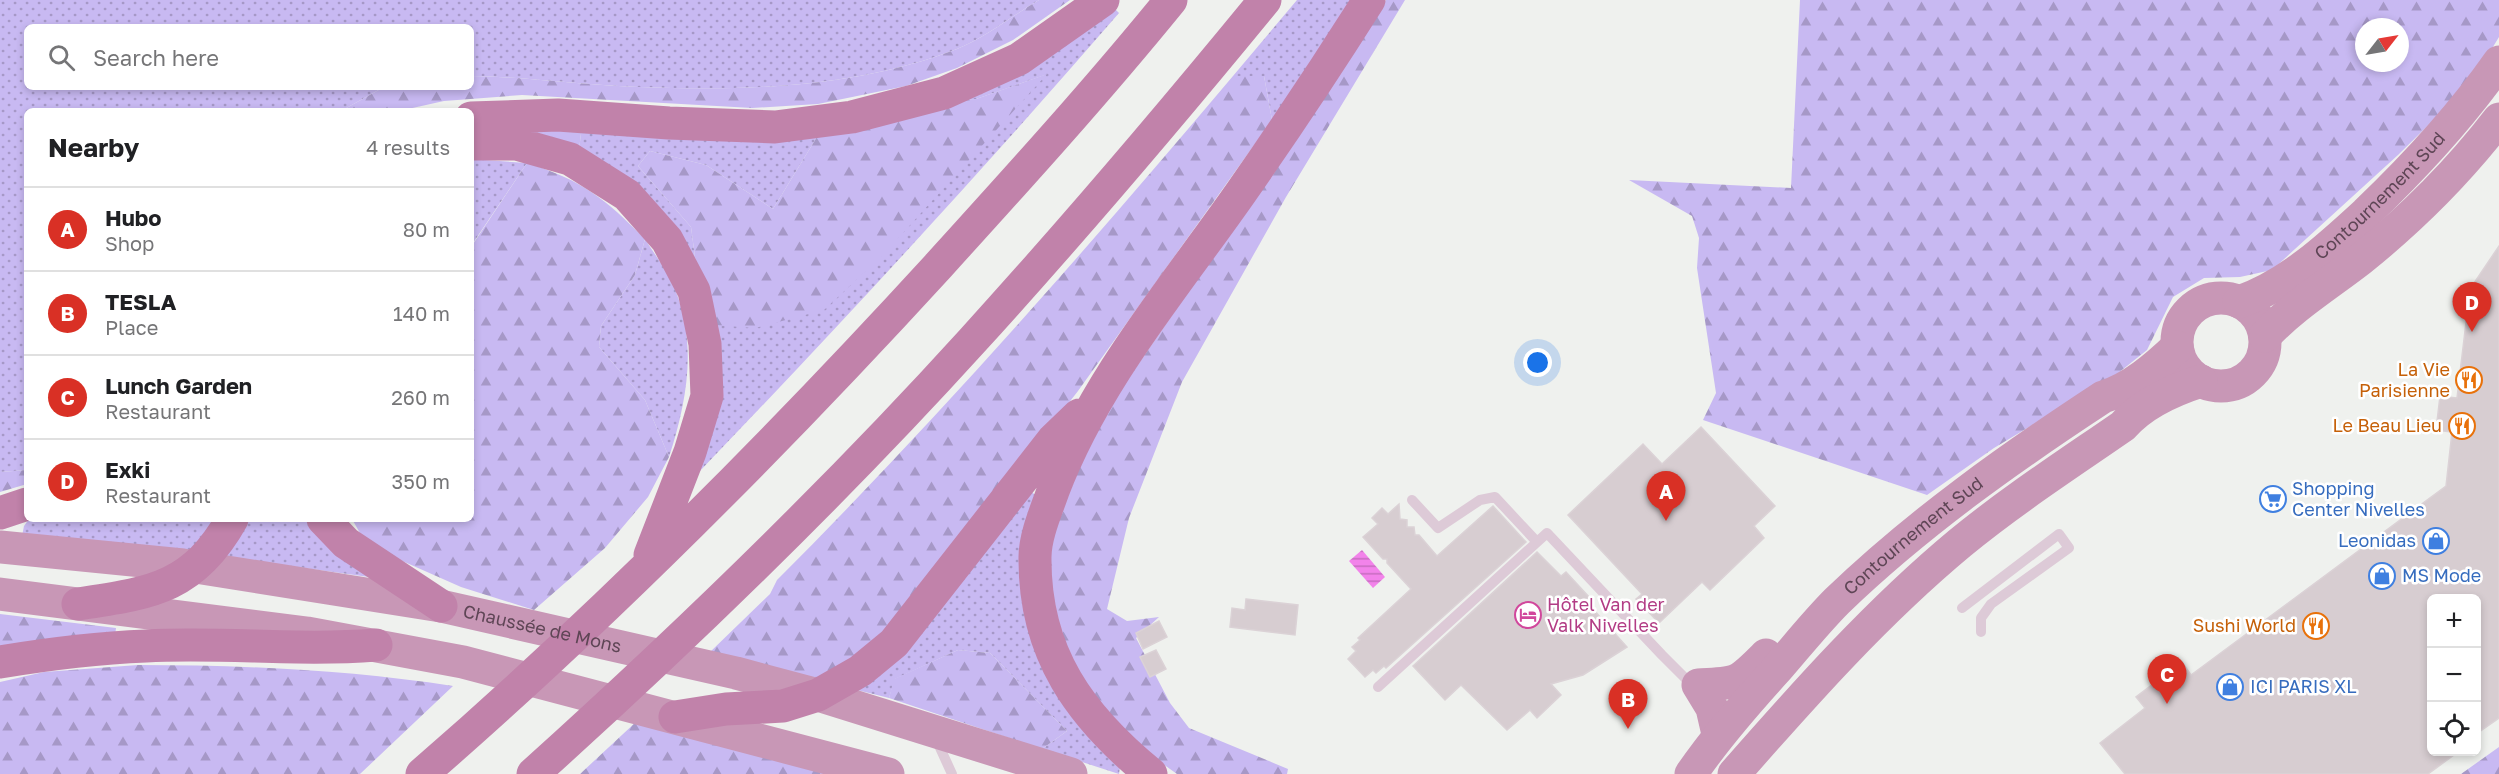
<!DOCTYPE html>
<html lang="en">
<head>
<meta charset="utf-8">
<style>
	body { margin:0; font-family:"Golos Text",sans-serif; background:#f6f6f6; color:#202124 }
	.controls { position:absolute; right:18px; bottom:18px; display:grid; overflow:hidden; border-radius:9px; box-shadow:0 3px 9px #0003 }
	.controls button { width:54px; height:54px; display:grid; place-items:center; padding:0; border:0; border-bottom:2px solid #e0e0e0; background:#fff; color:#202124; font:30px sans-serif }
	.compass { position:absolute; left:2355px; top:18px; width:54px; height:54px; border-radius:50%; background:#fff; box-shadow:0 3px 9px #0003; rotate:59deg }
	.you { position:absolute; left:1538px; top:363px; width:21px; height:21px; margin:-15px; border:4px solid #fff; border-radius:50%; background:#1a73e8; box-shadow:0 0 0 9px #1a73e833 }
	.badge { display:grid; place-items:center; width:39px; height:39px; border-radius:50%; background:#d93025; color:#fff; font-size:20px; font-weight:700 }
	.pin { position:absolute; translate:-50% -50px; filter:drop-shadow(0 2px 3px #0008) }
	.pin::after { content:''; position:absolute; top:32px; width:21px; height:18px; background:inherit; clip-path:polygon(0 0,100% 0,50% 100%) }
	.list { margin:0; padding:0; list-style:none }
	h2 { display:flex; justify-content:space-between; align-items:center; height:78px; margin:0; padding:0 24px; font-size:26px }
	h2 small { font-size:20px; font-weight:400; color:#757577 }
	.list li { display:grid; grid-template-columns:39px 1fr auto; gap:18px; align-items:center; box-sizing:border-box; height:84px; padding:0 24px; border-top:2px solid #e0e0e0 }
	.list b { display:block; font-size:22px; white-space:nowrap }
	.list p { margin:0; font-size:20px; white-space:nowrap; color:#757577 }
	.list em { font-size:20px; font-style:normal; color:#757577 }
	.icon { flex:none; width:33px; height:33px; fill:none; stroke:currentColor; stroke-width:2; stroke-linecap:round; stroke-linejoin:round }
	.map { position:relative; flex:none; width:2499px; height:774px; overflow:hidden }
	.search { position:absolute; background:#fff; box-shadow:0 3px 9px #0003; left:24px; top:24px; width:450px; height:66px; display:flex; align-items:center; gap:15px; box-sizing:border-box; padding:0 21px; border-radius:9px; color:#757577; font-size:22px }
	.panel { position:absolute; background:#fff; box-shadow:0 3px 9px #0003; left:24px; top:108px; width:450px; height:414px; border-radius:9px }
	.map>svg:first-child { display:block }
</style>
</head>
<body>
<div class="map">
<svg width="2499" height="774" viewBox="0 0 2499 774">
	<defs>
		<pattern id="grass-dots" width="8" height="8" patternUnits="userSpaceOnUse" patternTransform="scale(1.5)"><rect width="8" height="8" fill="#c8b9f2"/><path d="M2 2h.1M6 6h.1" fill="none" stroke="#a698c7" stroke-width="1.8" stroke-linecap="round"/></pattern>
		<pattern id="forest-firs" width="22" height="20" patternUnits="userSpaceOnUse" patternTransform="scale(1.5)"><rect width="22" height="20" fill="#c8b9f2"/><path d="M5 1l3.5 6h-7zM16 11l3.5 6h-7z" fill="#a698c7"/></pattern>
		<pattern id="water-rules" width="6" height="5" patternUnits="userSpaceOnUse" patternTransform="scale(1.5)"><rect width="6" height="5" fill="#f283ea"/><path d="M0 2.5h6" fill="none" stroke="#c76dc0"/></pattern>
	</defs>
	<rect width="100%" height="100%" fill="#eff1ee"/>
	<!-- grass -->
	<path fill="url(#grass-dots)" d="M0,0H1039C1012,16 985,38 957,49C856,88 745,91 639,87C583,85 527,77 471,76V27H27V87H384L341,111H27V470L0,472Z
		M1297,0H1351L1272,120L1264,76H1233Z
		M1111,5L1119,13C983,170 843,322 699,472L713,325L1045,75L976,99L943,100Z
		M582,125L820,132L773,209L706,165L650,151L638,166L691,227L697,272L579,150Z
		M471,159L527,163L471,246Z
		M645,239C653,252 663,265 670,278C699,337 688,398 669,457L645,400L599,347L601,326L635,275Z
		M1027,489L1037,496L1120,767L1119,774L1042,749L1067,731L990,653L958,650L895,679L889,698L857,690Z
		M29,519H224L199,554L22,536L24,526Z
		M245,519H310L369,577L225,557Z"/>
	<!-- forest -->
	<path fill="url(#forest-firs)" fill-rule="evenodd" d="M1039,0H1070L1013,40L957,68L906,86L818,104L752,108L522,95L444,101L399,111H341L384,87H471V76C527,77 583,85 639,87C745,91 856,88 957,49C985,38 1012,16 1039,0Z
		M1386,0H1405L1286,197L1182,382L1129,518L1107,609L1127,621L1159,617L1136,638L1170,703L1189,728L1288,769L1287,774H1177L1142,749L1104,709L1070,659L1053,614L1048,560L1056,526L1097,424L1348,60Z
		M1800,0H2499V37L2471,83L2398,155L2272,270L2240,277L2204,278L2173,297L2147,350L2117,374L1994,448L1927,495L1703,420L1716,393L1697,268L1699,238L1692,216L1629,180L1791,188ZM2364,27H2400V63H2364Z
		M1047,74L883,255L824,310L755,328L713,325L697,272L691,227L638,166L650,151L706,165L773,209L820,132L943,100L976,99Z
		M1233,76H1264L1272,120L1078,391L882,643L821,684L708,654L770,594L777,580C938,419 1087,249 1233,76Z
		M496,123L582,125L579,150Z
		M527,163C584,181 604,198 645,239L635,275L601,326L599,347L645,400L669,457L648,497L605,548L534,610L461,587L400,560L361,535L352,519H471V247Z
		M27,470V484L0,492V472Z
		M0,614L116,628L115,636L0,652Z
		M958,650L990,653L1067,731L1042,749L889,698L894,679Z
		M138,665C244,665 349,670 453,686L360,774H0V682L44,672Z
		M637,721L840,774H580Z
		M2499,747V774H2461Z"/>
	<!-- water -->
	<path fill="url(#water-rules)" d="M1362,550L1385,577L1373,588L1349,561Z"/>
	<!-- building -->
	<path fill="#d7cdd1" stroke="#dbd2d6" stroke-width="1.5" d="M2499,246V718L2476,734V598H2432V752H2458L2428,774H2125L2100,743L2145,708L2136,697L2182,662L2191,675L2446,486L2452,432L2436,430L2440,396L2457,398L2470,289Z
		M1701,427L1775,506L1754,526L1764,538L1710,590L1702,582L1659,623L1636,599L1642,594L1568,515L1643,444L1662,464Z
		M1399,504L1400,519L1407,520V527H1414L1415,535H1419L1437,556L1493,506L1526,542L1386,668L1384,666L1376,673L1373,670L1365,677L1348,659L1356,651L1352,647L1360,640L1358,638L1411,589L1387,563V559H1383L1363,537L1378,524L1372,518L1382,508L1388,514Z
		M1537,552L1561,576L1566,572L1589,597L1585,600L1627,647L1583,675L1551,684L1561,695L1537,718L1530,710L1507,730L1461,685L1445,700L1413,666Z
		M1246,599L1298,605L1295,635L1230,627L1232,608L1245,610Z
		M1159,621L1167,637L1143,649L1136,633Z
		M1156,650L1166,669L1150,677L1140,657Z"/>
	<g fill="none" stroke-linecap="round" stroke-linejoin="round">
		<!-- service -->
		<path stroke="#ddcad7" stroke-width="10" d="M1412,500L1438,528L1480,500L1495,497L1537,542
			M1962,608L2059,534L2069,548L1991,604L1981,618V632
			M1378,687L1547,533L1662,655L1686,679L1695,683
			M936,739L952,774"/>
		<!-- trunk -->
		<g stroke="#c897b6" stroke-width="33">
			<circle cx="2221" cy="342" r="44"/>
			<path id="s1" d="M2239,302C2288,285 2328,248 2366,213C2415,166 2460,118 2499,62"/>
			<path d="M2265,336C2293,306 2329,284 2361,259C2412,218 2459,171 2499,119"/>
			<path id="s2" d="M0,547L183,565L441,606L736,673L818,695L1071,774"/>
			<path d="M0,594L307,633L463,662L888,774"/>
			<path d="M1718,734L1712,708L1698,685C1739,683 1737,684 1766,655"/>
			<path id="s3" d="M1691,774C1717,736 1746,703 1777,669C1797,646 1816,622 1837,601C1918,523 2010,458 2103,397C2131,389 2157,366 2177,347"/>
			<path d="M1734,774C1805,693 1877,612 1960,543C2011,501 2068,464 2123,426C2142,404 2173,390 2201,381"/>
		</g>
		<!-- motorway -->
		<path stroke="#c182aa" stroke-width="33" d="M471,118L558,115L669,123L775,127L852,117L944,93L1019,59L1103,0
			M471,144H517L570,159L627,195L667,240L694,291L705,344L707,396L690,452L650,555
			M0,513L27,504
			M323,519L346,543L441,606
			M78,604C150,593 193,589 232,519
			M0,662C48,654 97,648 146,646C223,642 299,651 376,645
			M675,717L726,709L783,706L818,695L860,671L894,643L1053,440L1079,415
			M422,774C604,616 776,443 939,265C1018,178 1097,91 1171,0
			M533,774C685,637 834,493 972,341C1073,230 1170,116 1265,0
			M1151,774C1080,716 1034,653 1035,557C1035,536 1046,511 1053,491C1095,380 1175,287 1242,191C1286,128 1328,65 1369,0"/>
	</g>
	<!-- icons -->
	<defs>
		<symbol id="restaurant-ring" viewBox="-11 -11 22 22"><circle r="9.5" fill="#fff" stroke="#e8710a" stroke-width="1.5"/><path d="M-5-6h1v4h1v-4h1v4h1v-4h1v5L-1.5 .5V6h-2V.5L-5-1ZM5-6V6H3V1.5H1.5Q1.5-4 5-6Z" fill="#e8710a"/></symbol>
		<symbol id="supermarket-ring" viewBox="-11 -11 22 22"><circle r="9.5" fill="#fff" stroke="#3f7fe0" stroke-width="1.5"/><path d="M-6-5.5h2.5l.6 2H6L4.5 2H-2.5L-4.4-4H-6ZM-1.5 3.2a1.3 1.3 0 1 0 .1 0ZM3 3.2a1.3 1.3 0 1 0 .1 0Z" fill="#3f7fe0"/></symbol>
		<symbol id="shop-ring" viewBox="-11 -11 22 22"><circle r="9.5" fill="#fff" stroke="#3f7fe0" stroke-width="1.5"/><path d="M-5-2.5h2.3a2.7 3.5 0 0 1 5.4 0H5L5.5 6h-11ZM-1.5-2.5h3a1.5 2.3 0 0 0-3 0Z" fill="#3f7fe0"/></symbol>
		<symbol id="hotel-ring" viewBox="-11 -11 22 22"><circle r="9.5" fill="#fff" stroke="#d1479c" stroke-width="1.5"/><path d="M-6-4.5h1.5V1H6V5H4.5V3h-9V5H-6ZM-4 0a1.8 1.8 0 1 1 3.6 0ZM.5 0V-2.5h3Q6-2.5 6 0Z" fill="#d1479c"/></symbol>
	</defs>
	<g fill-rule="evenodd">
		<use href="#restaurant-ring" x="2454" y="365" width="30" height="30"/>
		<use href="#restaurant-ring" x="2447" y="411" width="30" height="30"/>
		<use href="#supermarket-ring" x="2258" y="484" width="30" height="30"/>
		<use href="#shop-ring" x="2421" y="526" width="30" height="30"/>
		<use href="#shop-ring" x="2367" y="561" width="30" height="30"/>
		<use href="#hotel-ring" x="1513" y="600" width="30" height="30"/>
		<use href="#restaurant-ring" x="2301" y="611" width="30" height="30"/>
		<use href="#shop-ring" x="2215" y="672" width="30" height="30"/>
	</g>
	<g text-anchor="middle" stroke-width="5" stroke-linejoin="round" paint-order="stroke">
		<!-- street labels -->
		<g font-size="18" fill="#5e4555" stroke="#fff">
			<text dy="6" stroke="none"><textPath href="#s1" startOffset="178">Contournement Sud</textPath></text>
			<text dy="6" stroke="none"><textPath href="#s3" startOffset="327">Contournement Sud</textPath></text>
			<text dy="6" stroke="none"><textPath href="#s2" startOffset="549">Chaussée de Mons</textPath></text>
		</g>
		<!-- food labels -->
		<g font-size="18" fill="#c56008" stroke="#fff" text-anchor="end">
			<text x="2450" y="376">La Vie<tspan x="2450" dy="21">Parisienne</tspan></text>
			<text x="2442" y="432">Le Beau Lieu</text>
			<text x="2296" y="632">Sushi World</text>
		</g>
		<!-- shop labels -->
		<g font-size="18" fill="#366cbe" stroke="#fff" text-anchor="start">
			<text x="2292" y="495">Shopping<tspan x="2292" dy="21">Center Nivelles</tspan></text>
			<text x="2416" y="547" text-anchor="end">Leonidas</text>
			<text x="2402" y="582">MS Mode</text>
			<text x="2250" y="693">ICI PARIS XL</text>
		</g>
		<!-- hotel labels -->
		<g font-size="18" fill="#b23c85" stroke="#fff" text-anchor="start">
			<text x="1547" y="611">Hôtel Van der<tspan x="1547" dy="21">Valk Nivelles</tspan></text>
		</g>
	</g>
</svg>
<div class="controls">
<button>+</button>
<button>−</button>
<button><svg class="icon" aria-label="locate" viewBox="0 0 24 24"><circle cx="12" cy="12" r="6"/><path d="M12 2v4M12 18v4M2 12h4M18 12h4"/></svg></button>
</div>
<svg class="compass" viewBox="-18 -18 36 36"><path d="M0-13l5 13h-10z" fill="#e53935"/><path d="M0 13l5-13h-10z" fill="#757577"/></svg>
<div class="you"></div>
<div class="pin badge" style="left:1666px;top:521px">A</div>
<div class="pin badge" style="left:1628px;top:729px">B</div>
<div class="pin badge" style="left:2167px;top:704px">C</div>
<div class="pin badge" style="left:2472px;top:332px">D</div>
<div class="search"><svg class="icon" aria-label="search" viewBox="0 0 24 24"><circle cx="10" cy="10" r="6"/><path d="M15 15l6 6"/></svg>Search here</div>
<section class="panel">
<h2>Nearby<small>4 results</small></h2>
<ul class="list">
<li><span class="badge">A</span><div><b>Hubo</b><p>Shop</p></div><em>80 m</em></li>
<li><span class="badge">B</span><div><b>TESLA</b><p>Place</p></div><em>140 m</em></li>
<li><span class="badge">C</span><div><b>Lunch Garden</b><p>Restaurant</p></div><em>260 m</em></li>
<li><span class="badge">D</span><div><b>Exki</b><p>Restaurant</p></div><em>350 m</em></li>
</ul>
</section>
</div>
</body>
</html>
